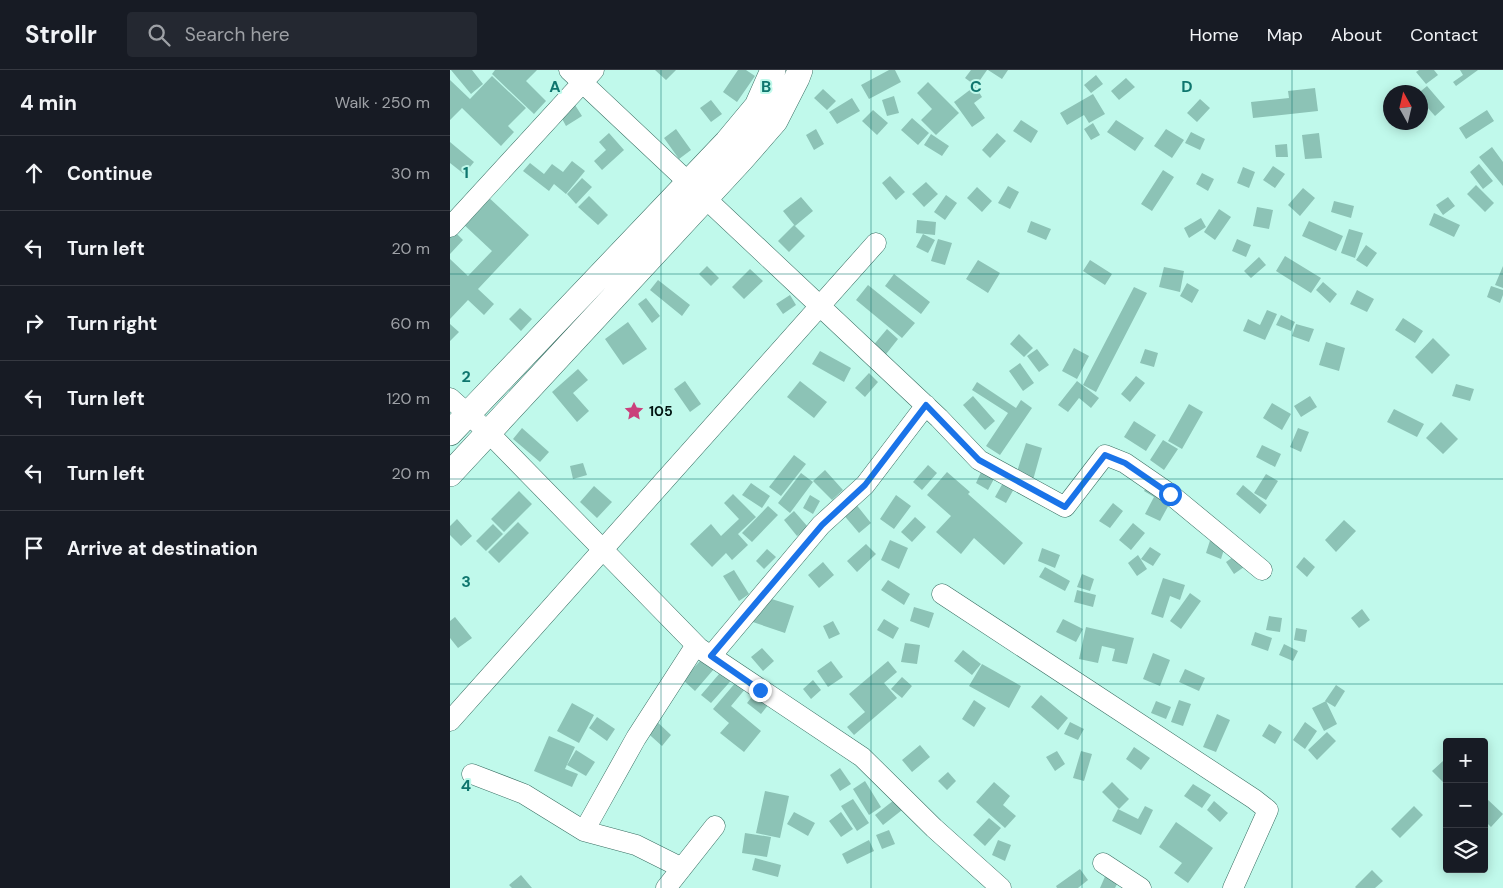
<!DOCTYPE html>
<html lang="en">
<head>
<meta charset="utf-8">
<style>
	body { margin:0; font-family:"DM Sans",sans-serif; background:#242831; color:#f1f3f6 }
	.controls { position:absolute; right:15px; bottom:15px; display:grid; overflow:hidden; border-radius:5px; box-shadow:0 2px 12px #0003 }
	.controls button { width:45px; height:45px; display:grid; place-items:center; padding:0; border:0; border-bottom:1px solid #363941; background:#171b24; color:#f1f3f6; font:25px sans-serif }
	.compass { position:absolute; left:933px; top:15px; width:45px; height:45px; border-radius:50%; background:#171b24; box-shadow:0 2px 12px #0003; rotate:352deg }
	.stop { position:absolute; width:15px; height:15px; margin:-11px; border:4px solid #1a73e8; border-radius:50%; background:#fff }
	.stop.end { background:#1a73e8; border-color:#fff; box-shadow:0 1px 5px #0008 }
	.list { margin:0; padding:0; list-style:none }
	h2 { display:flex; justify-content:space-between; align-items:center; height:65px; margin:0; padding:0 20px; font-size:21px }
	h2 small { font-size:16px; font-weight:400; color:#9ea1a6 }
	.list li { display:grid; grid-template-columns:32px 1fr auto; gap:15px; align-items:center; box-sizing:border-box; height:75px; padding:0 20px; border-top:1px solid #363941 }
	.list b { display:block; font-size:19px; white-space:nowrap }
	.list em { font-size:16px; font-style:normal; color:#9ea1a6 }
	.icon { flex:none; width:28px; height:28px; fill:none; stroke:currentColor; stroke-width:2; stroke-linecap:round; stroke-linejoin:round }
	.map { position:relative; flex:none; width:1053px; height:818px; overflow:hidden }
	header { display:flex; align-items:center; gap:30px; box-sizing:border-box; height:70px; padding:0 25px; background:#171b24; border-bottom:1px solid #363941 }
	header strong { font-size:24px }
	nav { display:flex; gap:28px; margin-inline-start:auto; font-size:18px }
	.search { width:350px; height:45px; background:#242831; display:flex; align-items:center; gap:12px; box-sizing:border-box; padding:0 18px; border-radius:5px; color:#9ea1a6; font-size:19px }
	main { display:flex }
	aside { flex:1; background:#171b24 }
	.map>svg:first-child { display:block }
</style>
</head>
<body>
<header>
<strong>Strollr</strong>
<div class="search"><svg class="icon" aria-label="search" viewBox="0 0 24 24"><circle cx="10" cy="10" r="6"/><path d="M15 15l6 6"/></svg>Search here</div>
<nav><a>Home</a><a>Map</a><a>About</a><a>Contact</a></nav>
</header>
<main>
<aside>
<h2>4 min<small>Walk · 250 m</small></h2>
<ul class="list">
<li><svg class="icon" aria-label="ahead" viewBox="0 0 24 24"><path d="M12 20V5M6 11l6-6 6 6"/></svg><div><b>Continue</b></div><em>30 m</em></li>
<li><svg class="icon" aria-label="left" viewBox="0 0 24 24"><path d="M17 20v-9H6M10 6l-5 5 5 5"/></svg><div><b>Turn left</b></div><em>20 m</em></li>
<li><svg class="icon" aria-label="right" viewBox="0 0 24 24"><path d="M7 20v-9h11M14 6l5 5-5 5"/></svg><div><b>Turn right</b></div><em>60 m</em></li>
<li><svg class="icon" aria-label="left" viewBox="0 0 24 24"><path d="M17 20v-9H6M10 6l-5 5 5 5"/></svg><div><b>Turn left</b></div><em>120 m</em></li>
<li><svg class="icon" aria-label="left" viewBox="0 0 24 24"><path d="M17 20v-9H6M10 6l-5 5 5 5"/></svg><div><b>Turn left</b></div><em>20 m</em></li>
<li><svg class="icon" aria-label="arrive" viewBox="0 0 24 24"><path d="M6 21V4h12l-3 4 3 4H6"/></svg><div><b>Arrive at destination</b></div></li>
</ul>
</aside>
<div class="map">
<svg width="1053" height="818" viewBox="0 0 1053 818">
	<rect width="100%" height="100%" fill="#c0f9eb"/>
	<!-- building -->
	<path fill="#8cc3b6" d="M1,0H22L33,14L21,24Z
		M45,0H87L76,11L96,31L84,44L42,4Z
		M205,0H226L216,10Z
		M288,0H296L305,6L287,32L273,22Z
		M439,0H445L451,12L419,29L411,15Z
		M521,0H537L526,16L515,8Z
		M538,0H558L552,9Z
		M969,0H984L988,5L976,14L966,2Z
		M1010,0H1028L1006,16L1003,12L1013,5Z
		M646,5L653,14L641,23L634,15Z
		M42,6L76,38L58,56L64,62L51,76L12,38L0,50V10L20,29Z
		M676,8L685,17L669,30L661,21Z
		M478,12L509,43L486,65L471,50L482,39L467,23Z
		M525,16L532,27L524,33L535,48L522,57L504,32Z
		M977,16L995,37L985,46L971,30V21Z
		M865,18L868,41L803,48L801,32L839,28L838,21Z
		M373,19L386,31L377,40L364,28Z
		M643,24L655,44L639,53L634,45L617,55L610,43Z
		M444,26L449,43L437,46L432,30Z
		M402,28L410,41L387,54L379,42Z
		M750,29L760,38L747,52L737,43Z
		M261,30L272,44L261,52L250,38Z
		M125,35L132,46L116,56L110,45Z
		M423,40L438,53L427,65L412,51Z
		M1037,40L1044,51L1016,69L1009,58Z
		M462,48L479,63L468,75L451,60Z
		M571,50L588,61L581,73L563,61Z
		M666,50L694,68L685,81L657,62Z
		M643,53L650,65L641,70L634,59Z
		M226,59L241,80L229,89L214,68Z
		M366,59L374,74L364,80L356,65Z
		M716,59L734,70L722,88L704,76Z
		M741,62L755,69L750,80L735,73Z
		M159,63L174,80L152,100L144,91L156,80L149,72Z
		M547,63L556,71L540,88L532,80Z
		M869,63L872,88L855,89L852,65Z
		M481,64L499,76L492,86L474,75Z
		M0,72L24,92L14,104L0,93Z
		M837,74L838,87H826L825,75Z
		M1042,77L1053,92V116L1029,87Z
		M122,91L135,101L116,124L104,114L99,121L73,101L80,93L94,104L102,94L113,102Z
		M1029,94L1043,111L1033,119L1020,102Z
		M823,96L835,104L825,118L813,110Z
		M793,97L805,102L799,118L787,113Z
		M713,100L724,107L702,141L691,134Z
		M752,103L764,109L758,121L746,114Z
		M440,106L455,122L446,130L432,113Z
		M132,108L142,117L126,134L117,124Z
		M476,112L488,124L474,137L462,124Z
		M1026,115L1044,133L1035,142L1017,124Z
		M558,116L569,122L560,139L548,133Z
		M527,117L542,131L532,142L517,128Z
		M853,118L865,128L850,146L838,135Z
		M36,125L79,165L28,219L44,234L34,245L18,230L0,249V189L18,206L42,181L11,152Z
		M496,125L507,133L495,150L484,142Z
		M139,126L158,145L148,155L128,137Z
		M351,127L363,141L345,156L333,141Z
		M998,127L1005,136L993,145L986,135Z
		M884,131L904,136L901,148L881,142Z
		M807,137L823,140L819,159L803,156Z
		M769,139L781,147L765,170L754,162Z
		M984,143L1010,155L1004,167L979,155Z
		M751,148L756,157L739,168L734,158Z
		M467,150L486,152L485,165L466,163Z
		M581,151L601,159L596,170L577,162Z
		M859,151L893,166L886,181L852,166Z
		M344,155L355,166L339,182L328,171Z
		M899,159L913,163L905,188L891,183Z
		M3,160L13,170L0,184V163Z
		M473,164L485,170L478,183L466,177Z
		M488,169L502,173L495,195L481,191Z
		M787,169L801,175L796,187L782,181Z
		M916,175L927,183L917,197L906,190Z
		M835,186L871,208L861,223L826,201Z
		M809,187L816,195L801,208L794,201Z
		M528,190L550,203L538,223L516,209Z
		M640,190L662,204L655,215L633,201Z
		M257,196L269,208L261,216L249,204Z
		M1053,196V218L1045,215Z
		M714,197L734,201L730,222L709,217Z
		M300,199L313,211L294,229L282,217Z
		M444,204L480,232L471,244L435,216Z
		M208,210L240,235L232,246L200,220Z
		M873,212L887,224L880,233L866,220Z
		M737,213L749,220L742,233L730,226Z
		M418,215L465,253L452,268L406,230Z
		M1041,216L1053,220V225L1050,233L1037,227Z
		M684,217L697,223L646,322L633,315Z
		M907,220L924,229L917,242L900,234Z
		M340,225L346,235L333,244L326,234Z
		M196,228L210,246L202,253L188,234Z
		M70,238L82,249L71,261L59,249Z
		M817,240L827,244L815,270L793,261L798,249L810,255Z
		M831,245L845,252L841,261L826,255Z
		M953,248L973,261L965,273L945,260Z
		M178,252L197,279L173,295L155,269Z
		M0,254L9,262L0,271Z
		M846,254L864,259L859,272L842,266Z
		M437,259L448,269L433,288L421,278Z
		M569,264L583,278L574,287L560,274Z
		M983,268L1000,285L982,304L965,287Z
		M876,272L895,278L889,301L869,295Z
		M624,278L639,286L627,309L612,301Z
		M587,279L599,295L589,302L577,286Z
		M695,279L708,283L704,297L690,293Z
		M370,281L401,298L394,312L362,294Z
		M570,293L584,313L573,321L559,301Z
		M128,299L138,310L123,323L139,341L127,352L102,322Z
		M419,303L428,312L415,327L405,318Z
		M686,306L695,313L680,332L671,324Z
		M235,311L251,334L240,342L224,319Z
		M350,311L377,332L364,348L337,327Z
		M627,311L649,328L641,338L629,328L618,342L608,335Z
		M527,312L566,338L571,330L582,338L550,385L536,376L558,343L522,320Z
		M1006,314L1024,319L1020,331L1002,326Z
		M523,326L545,351L535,360L513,335Z
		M860,326L867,337L851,347L844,336Z
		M822,333L841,344L832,360L813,348Z
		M739,334L753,342L732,379L718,371Z
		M944,339L974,354L967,367L937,352Z
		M684,351L706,365L696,381L674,367Z
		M991,352L1008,369L993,384L976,368Z
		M72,358L99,382L90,392L63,369Z
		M848,358L859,362L851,382L840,377Z
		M713,370L728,379L714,400L700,390Z
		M576,373L592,378L583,410L566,405Z
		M812,375L831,384L825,397L806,387Z
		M344,385L356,394L331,426L319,417Z
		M133,393L137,405L123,409L120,396Z
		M478,395L487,403L472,420L463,412Z
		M375,400L393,420L382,430L363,411Z
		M532,400L545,407L538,420L526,413Z
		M497,402L520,422L518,424L573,473L554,495L524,468L511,484L486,462L501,446L477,425Z
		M351,403L363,412L340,443L328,433Z
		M816,404L828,411L816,430L804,423Z
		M702,407L727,420L710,451L695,444L704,427L694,421Z
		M554,411L565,417L556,433L545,427Z
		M301,413L320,426L312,438L292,425Z
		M793,415L817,435L810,444L786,424Z
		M144,416L162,432L147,448L130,432Z
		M69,421L82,434L54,462L41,449Z
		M283,424L306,447L288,464L298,475L282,490L276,483L262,497L240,474L261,454L271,466L289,449L274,433Z
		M360,425L370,431L363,444L353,438Z
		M446,425L461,436L444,459L430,449Z
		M405,433L421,453L409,463L392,443Z
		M663,433L673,441L660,458L649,451Z
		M318,436L328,445L302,472L292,463Z
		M344,441L358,457L347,466L334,450Z
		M465,447L476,457L462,472L451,462Z
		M7,449L22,466L11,476L0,465V456Z
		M894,450L906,461L886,482L875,470Z
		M68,452L79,463L49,493L38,482Z
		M683,453L695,463L681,480L669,470Z
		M43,454L53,464L36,481L26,471Z
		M764,458L779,463L771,489L756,483Z
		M440,470L458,478L449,499L431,490Z
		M416,474L426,484L407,502L397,491Z
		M700,477L711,484L703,496L691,489Z
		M592,478L610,485L605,498L588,491Z
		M317,479L326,487L314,499L306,491Z
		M688,485L697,499L687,506L678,493Z
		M786,485L794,497L784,504L776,492Z
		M854,487L865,497L857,507L846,497Z
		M373,492L384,505L369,518L358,505Z
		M595,497L620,511L615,521L589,507Z
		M284,500L299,524L289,531L273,506Z
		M632,504L644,509L640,521L627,517Z
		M713,508L735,515L730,530L720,526L713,548L701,544Z
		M438,510L460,524L454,535L431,520Z
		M627,520L646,525L643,537L624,532Z
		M740,523L751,531L731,559L720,551Z
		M306,524L344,536L335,563L297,550Z
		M464,537L484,543L479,558L460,551Z
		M912,539L920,550L909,558L901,548Z
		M819,546L832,548L830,562L816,560Z
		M5,547L22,568L8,578L0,568V551Z
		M434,549L449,558L443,569L427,560Z
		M613,549L633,559L626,572L606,562Z
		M383,551L390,564L379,569L373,556Z
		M636,557L684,568L677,594L662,591L665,579L652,576L648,593L629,589Z
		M846,558L857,560L855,572L844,570Z
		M805,562L822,568L818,581L801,575Z
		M455,573L470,575L467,594L451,592Z
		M834,574L848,581L843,591L829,585Z
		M312,578L324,591L313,601L301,587Z
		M513,580L531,594L522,605L504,591Z
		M258,582L270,592L245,621L233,610Z
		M703,583L720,590L710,616L693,609Z
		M381,591L393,607L378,617L367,601Z
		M438,591L447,602L434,613L447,628L404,665L397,657L415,642L399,624Z
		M532,594L571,616L559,638L519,616Z
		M276,596L286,605L261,633L251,625Z
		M735,599L755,608L749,621L729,612Z
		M292,605L301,612L281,636L311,661L294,682L270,663L279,653L263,639Z
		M452,607L462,616L452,628L441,619Z
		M363,610L371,620L361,629L353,619Z
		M312,614L326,625L311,644L297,633Z
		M886,615L895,621L885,637L875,631Z
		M591,625L618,648L608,660L581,637Z
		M524,630L536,638L524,657L512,649Z
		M729,630L741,634L733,656L721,652Z
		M706,631L721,637L716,649L701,643Z
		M876,631L887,654L874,661L862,638Z
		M122,633L144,645L129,673L107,661Z
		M767,644L780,650L766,682L753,677Z
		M147,647L165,659L157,671L139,658Z
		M202,647L221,665L212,676L192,658Z
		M620,652L634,659L628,670L614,664Z
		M855,652L867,661L855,679L843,670Z
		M819,654L832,662L825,674L812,666Z
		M877,662L886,671L867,690L858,680Z
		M99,666L125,677L115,699L128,704L122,717L84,701Z
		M470,675L480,687L462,702L452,690Z
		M684,677L700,688L691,700L676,689Z
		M126,680L145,692L136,706L117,695Z
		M607,681L615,694L605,701L596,687Z
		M631,681L642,684L634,711L623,708Z
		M993,691L997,695V716L982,701Z
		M390,698L401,714L390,721L380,705Z
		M498,702L506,711L497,720L488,711Z
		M415,711L431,737L419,745L403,719Z
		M544,712L560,726L553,735L566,746L555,758L526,732Z
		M662,712L679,729L669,739L652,722Z
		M743,714L761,725L752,738L734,726Z
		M315,721L339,726L330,768L306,763Z
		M453,723L461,733L433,755L425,745Z
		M1036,728L1053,744L1041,757L1034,750V730Z
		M403,729L419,753L407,761L391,736Z
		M764,731L778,743L770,752L757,740Z
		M695,736L703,740L691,765L662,751L668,739L688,749Z
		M964,736L973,745L950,768L941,759Z
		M344,742L365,753L358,766L337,754Z
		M391,742L403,759L391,767L379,751Z
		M539,748L551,758L535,776L523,765Z
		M726,752L763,778L738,813L724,803L732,793L709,777Z
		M439,760L445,774L432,779L426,765Z
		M295,763L321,767L317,787L292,783Z
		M419,770L424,781L397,794L392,784Z
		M548,770L561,775L555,791L542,785Z
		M305,788L331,795L328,807L302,800Z
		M630,799L638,810L628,818H607L606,816Z
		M922,800L933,811L925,818H906L905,817Z
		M657,802L670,808L665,818H650Z
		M71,805L82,818H62L59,815Z"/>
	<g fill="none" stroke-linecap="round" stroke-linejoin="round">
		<defs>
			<path id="minor" d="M119,0L489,348L529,390L615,437L655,385L675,393L720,424L812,500
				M0,157L144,0
				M0,328L38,362L249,578L412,687L484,758L551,818
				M492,524L804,729L818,740L783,818
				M261,586L371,455L415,415L476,335
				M0,651L426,173
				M22,704L74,724L134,761L186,775L232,798
				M134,761L186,668L246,575
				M653,793L691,818
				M216,818L265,756"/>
			<path id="tertiary" d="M0,363L277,72L307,36L323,0
				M0,404L291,90L325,51L347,8L350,0"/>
		</defs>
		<!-- minor casing -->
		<use href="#minor" stroke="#386e62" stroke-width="21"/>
		<!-- tertiary casing -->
		<use href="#tertiary" stroke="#386e62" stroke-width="26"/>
		<!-- minor -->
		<use href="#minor" stroke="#fff" stroke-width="20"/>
		<!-- tertiary -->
		<use href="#tertiary" stroke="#fff" stroke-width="25"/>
	</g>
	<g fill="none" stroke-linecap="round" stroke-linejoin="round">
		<!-- route -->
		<path stroke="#1a73e8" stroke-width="6" d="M310,620L261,586L372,455L415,415L476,335L529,390L615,437L655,385L675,393L720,424"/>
	</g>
	<!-- grid -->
	<path fill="none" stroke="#0f766e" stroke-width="1" stroke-opacity="0.55" d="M211,0V818M421,0V818M632,0V818M842,0V818M0,204H1053M0,409H1053M0,614H1053"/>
	<!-- icons -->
	<defs>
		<symbol id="sight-bare" viewBox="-9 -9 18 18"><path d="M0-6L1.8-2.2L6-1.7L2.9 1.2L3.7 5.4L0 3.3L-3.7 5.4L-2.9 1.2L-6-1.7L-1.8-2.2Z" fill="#ca407b" stroke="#c0f9eb" stroke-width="2.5" paint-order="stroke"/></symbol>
	</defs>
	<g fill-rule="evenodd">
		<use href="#sight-bare" x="170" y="327" width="28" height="28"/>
	</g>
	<g text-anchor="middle" stroke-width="4" stroke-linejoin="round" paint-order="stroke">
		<!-- poi labels -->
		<g font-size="14" font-weight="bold" fill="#011410" stroke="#c0f9eb" text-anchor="start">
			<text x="199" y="346">105</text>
		</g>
	</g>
	<g font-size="16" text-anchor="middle" font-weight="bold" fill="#0f766e" stroke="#c0f9eb" stroke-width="4" stroke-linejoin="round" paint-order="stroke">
		<text x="105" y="22">A</text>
		<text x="316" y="22">B</text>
		<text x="526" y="22">C</text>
		<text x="737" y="22">D</text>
		<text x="16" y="108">1</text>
		<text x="16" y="312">2</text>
		<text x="16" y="517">3</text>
		<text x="16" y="721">4</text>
	</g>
</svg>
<div class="controls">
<button>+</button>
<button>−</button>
<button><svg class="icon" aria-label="layers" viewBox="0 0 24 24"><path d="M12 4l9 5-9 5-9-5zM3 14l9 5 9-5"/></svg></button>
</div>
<svg class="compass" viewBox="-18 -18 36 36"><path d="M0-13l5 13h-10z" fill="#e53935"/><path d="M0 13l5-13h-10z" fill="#9ea1a6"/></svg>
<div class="stop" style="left:720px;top:424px"></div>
<div class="stop end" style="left:310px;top:620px"></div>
</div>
</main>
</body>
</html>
